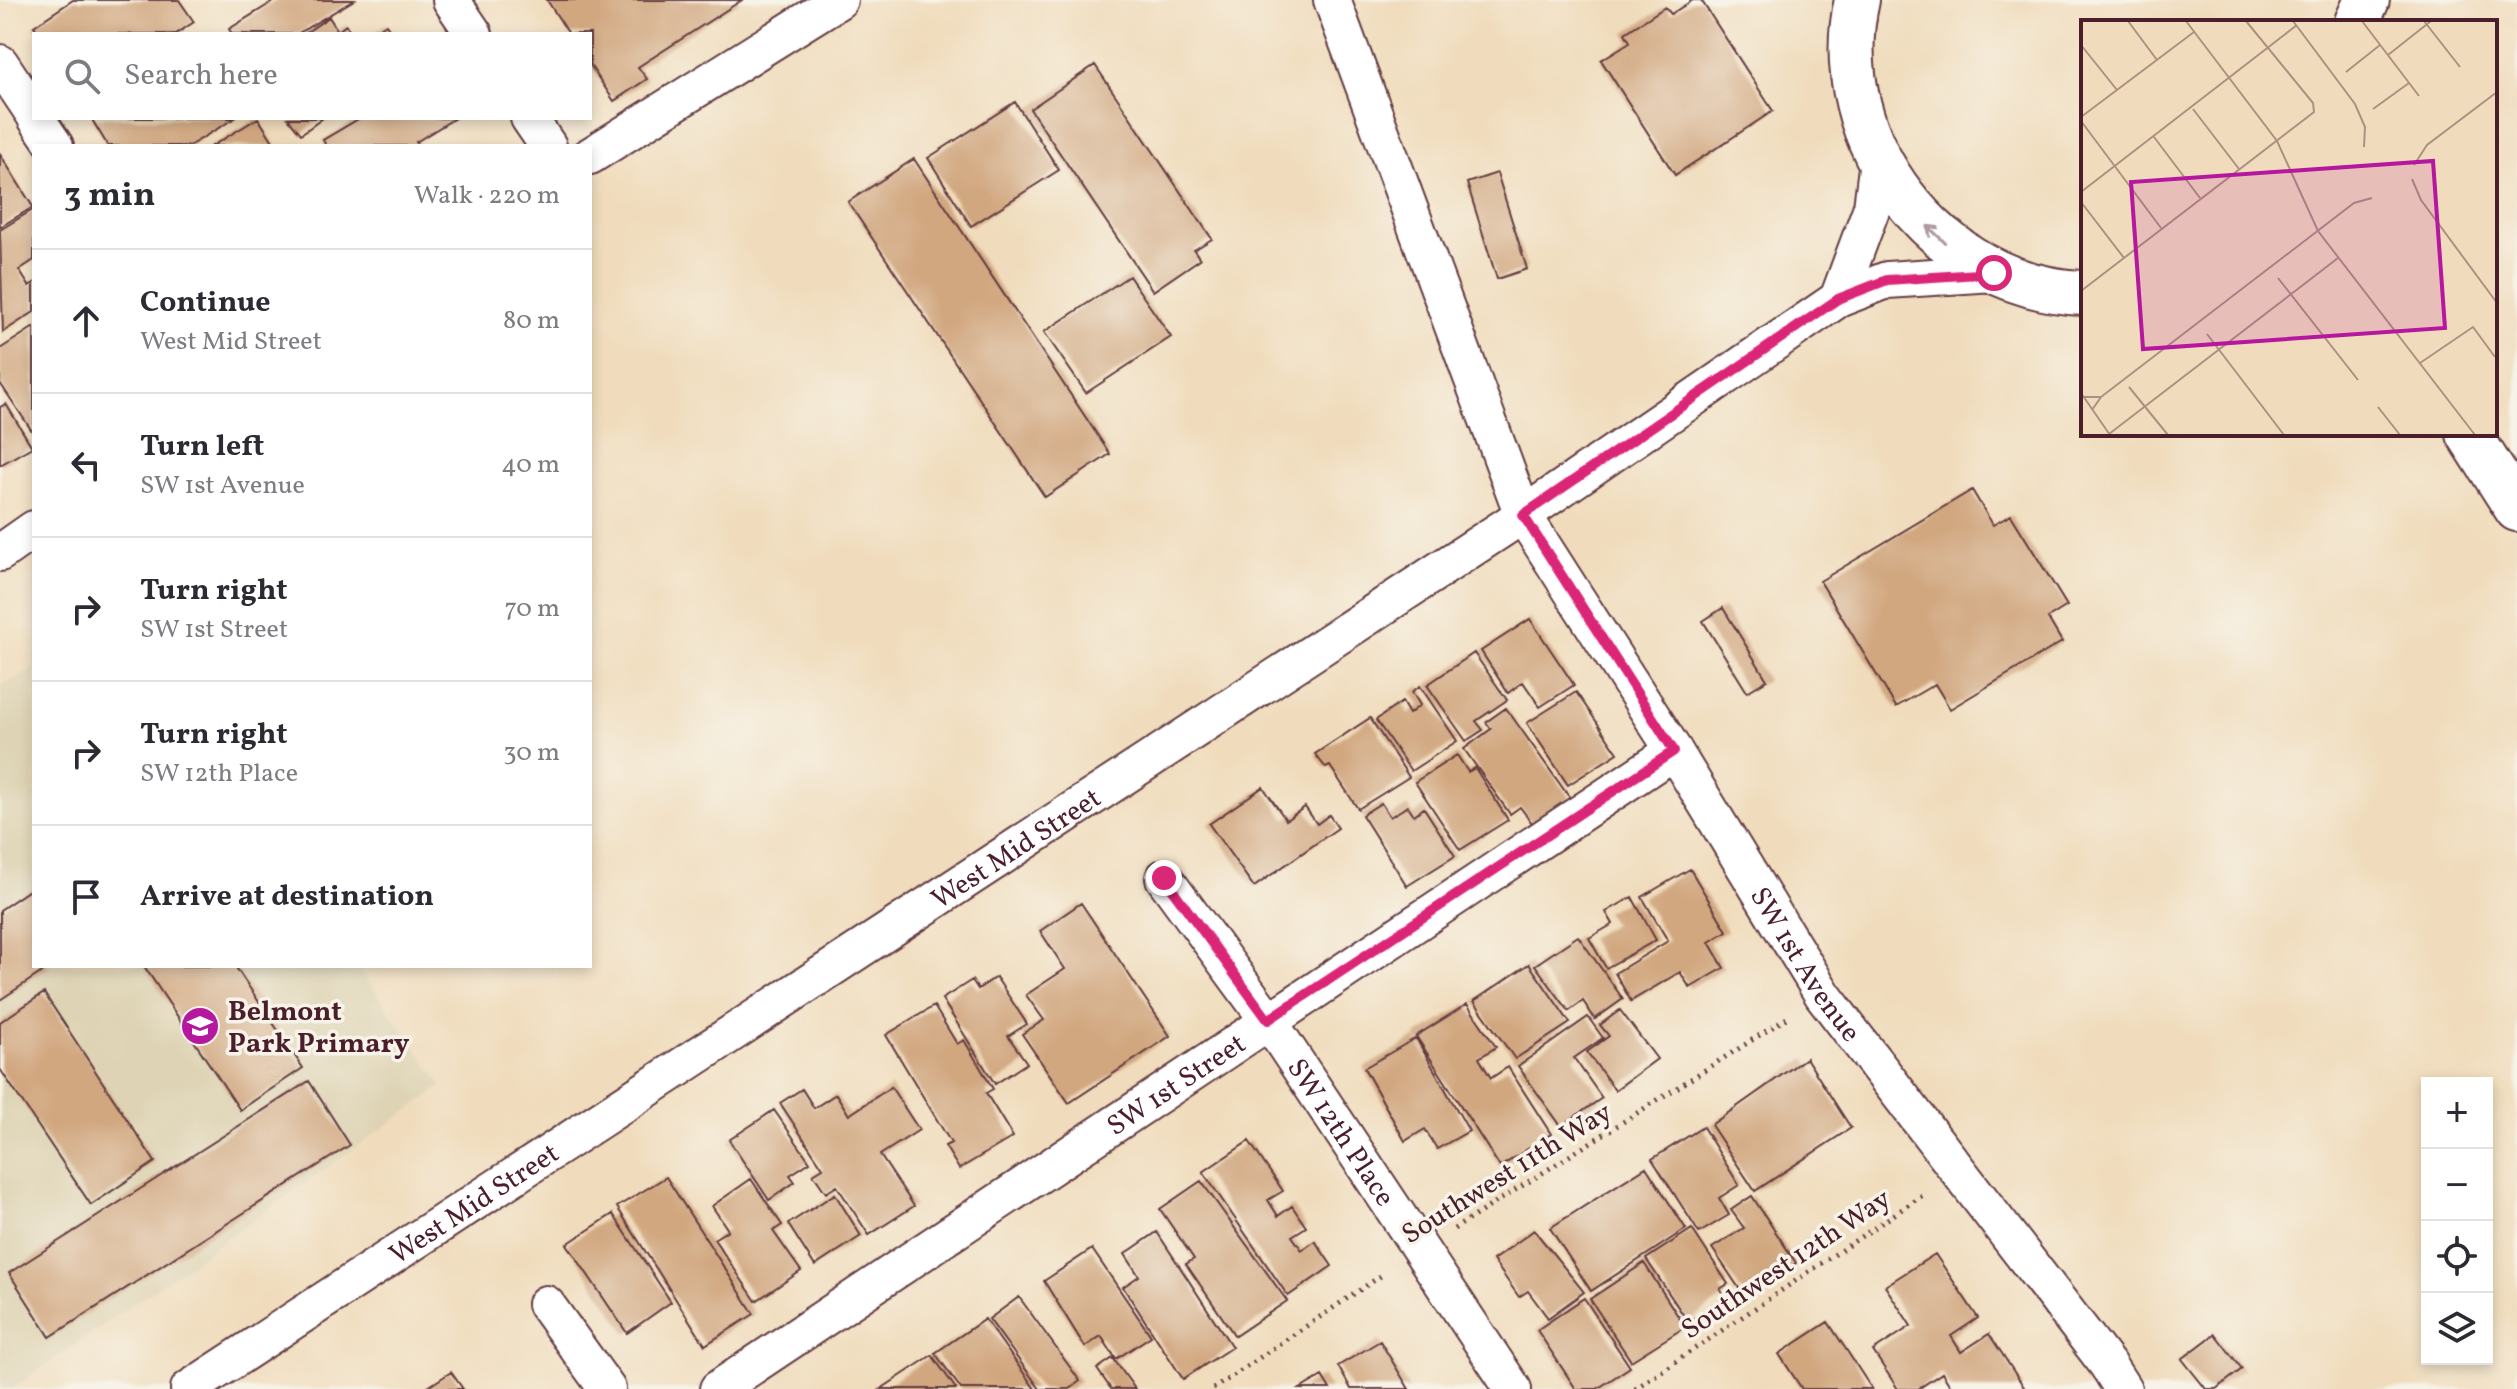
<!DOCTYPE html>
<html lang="en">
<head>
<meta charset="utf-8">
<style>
	body { margin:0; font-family:Vollkorn,serif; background:#f7f7f7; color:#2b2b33 }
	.controls { position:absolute; right:24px; bottom:24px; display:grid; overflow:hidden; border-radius:0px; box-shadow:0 4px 12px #0003 }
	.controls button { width:72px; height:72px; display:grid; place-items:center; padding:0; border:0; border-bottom:2px solid #e1e1e2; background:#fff; color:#2b2b33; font:40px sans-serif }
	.stop { position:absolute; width:24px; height:24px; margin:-18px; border:6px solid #db2777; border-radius:50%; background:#fff }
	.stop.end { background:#db2777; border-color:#fff; box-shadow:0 2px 8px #0008 }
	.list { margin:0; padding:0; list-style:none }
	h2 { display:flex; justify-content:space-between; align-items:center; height:104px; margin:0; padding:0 32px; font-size:34px }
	h2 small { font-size:26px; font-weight:400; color:#7c7c81 }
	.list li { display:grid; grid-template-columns:52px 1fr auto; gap:24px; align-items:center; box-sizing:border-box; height:144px; padding:0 32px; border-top:2px solid #e1e1e2 }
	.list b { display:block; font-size:30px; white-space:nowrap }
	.list p { margin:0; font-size:26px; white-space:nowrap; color:#7c7c81 }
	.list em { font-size:26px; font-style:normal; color:#7c7c81 }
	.icon { flex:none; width:44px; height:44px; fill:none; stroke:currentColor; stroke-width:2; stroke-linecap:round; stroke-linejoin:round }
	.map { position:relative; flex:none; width:2517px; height:1389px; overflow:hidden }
	.search { position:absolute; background:#fff; box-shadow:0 4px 12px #0003; left:32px; top:32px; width:560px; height:88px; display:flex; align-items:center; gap:20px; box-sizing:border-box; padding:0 28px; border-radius:0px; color:#7c7c81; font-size:30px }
	.panel { position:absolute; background:#fff; box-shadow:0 4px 12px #0003; left:32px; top:144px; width:560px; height:824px; border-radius:0px }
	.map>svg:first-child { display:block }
</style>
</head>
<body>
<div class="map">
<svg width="2517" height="1389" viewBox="0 0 2517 1389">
	<rect width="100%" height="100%" fill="#f7f3e8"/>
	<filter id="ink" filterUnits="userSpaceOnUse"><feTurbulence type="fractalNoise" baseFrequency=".0125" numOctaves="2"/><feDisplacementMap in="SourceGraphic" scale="16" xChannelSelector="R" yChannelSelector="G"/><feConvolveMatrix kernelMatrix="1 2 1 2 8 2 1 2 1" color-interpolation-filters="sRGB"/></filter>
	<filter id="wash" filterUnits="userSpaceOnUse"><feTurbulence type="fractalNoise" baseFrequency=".006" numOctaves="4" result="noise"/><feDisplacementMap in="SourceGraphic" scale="32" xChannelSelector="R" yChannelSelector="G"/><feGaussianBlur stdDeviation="1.8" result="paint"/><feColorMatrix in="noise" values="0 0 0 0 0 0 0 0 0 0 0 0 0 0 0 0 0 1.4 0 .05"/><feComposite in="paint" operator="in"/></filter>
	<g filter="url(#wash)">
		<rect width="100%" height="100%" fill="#f0dcbc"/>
		<!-- built -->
		<path fill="#ded3b4" d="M34,668V966H357L443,1086L12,1389H0V687Z"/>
		<g id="blocks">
			<!-- building -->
			<path fill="#d1a780" d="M73,0H179L194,22L176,34H40L34,26Z
				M276,0H354L297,34H232L229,29Z
				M547,0H742L638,67L647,79L614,101L590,65V34H569Z
				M1693,0H1701L1773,111L1675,175L1601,60L1630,42L1625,33L1665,7L1671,14Z
				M329,17L338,31L346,25L352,34H304Z
				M386,24L393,34H371Z
				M1095,65L1212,239L1194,250L1200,259L1153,291L1030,109Z
				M1015,102L1059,170L971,226L928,158Z
				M91,118H235L189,146H108Z
				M258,118L276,146H212Z
				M288,118H323L301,134Z
				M360,118H455L416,142L419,146H326L323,140Z
				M0,154L33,207L0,227Z
				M914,159L1110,454L1045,497L848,202Z
				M1497,173L1527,269L1497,279L1467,183Z
				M34,209V260L19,270L29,286L34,283V312L3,332L0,230Z
				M1129,276L1171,337L1086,393L1044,332Z
				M34,327V434L0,383V349Z
				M6,404L32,447L0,465V407Z
				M1972,490L1993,525L2011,515L2067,606L2048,618L2062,642L1950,709L1935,684L1896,707L1820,581Z
				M1723,608L1767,680L1747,692L1703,621Z
				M1530,619L1574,685L1540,707L1523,682L1508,693L1481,651Z
				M1474,653L1507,700L1476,721L1483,730L1466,741L1427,685Z
				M1420,686L1457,741L1411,771L1376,720L1402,702L1409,714L1420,705L1412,692Z
				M1576,692L1618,753L1568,785L1527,723Z
				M1506,708L1572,801L1535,827L1520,807L1510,814L1464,749L1491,729L1486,722Z
				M1370,718L1409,777L1358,809L1330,766L1326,768L1315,754Z
				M1457,755L1468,772L1475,768L1508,820L1460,850L1415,782Z
				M1263,787L1286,820L1305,807L1317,824L1329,815L1338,828L1254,887L1209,824Z
				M1381,803L1390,817L1408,806L1414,815L1424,808L1455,856L1407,886L1362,815Z
				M1690,869L1727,931L1709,942L1724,968L1690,988L1680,972L1631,1001L1615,973L1668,941L1642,897Z
				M34,887V966H51L0,1000V910Z
				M1632,897L1656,940L1606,968L1589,938L1613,924L1606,912Z
				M1081,903L1170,1036L1069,1103L1022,1034L1044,1020L1026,995L1065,969L1040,931Z
				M1578,936L1623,999L1595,1019L1583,1001L1569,1011L1535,965Z
				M1529,964L1570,1023L1515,1059L1474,1001Z
				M144,966H235L303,1068L240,1110Z
				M996,977L1027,1024L1008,1036L1027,1063L995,1084L942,999L972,980L978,989Z
				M44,993L155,1162L91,1205L0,1069V1022Z
				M1467,1004L1496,1047L1479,1058L1491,1078L1508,1067L1551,1134L1500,1167L1416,1036Z
				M934,1006L957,1044L964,1040L993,1089L986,1093L1013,1137L959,1169L945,1146L951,1143L886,1035Z
				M1620,1010L1657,1059L1615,1090L1587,1052L1609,1036L1600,1025Z
				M1588,1017L1603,1038L1574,1058L1602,1098L1561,1126L1518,1066Z
				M1416,1038L1469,1131L1437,1149L1425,1129L1405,1141L1364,1068Z
				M1806,1058L1851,1128L1755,1191L1711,1125Z
				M309,1081L350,1145L50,1337L9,1273Z
				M891,1087L919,1130L880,1155L914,1206L869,1235L837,1186L826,1193L813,1174L823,1168L780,1103L802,1089L814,1108L836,1094L849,1115Z
				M774,1110L810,1162L790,1175L795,1182L769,1200L729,1140Z
				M1703,1127L1739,1185L1719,1198L1729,1215L1699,1233L1652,1159Z
				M1249,1141L1283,1191L1268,1200L1278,1216L1292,1206L1306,1227L1292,1236L1302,1250L1315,1241L1332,1266L1288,1296L1203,1172Z
				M1646,1167L1686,1229L1591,1291L1550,1228Z
				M666,1177L754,1314L705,1345L617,1207Z
				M751,1179L782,1225L773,1231L801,1271L756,1301L714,1239L728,1230L712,1206Z
				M1201,1181L1287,1301L1235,1336L1186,1264L1194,1259L1160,1209Z
				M835,1194L861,1236L815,1266L788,1224Z
				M1752,1196L1796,1263L1745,1297L1712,1248L1744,1228L1731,1210Z
				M613,1214L671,1302L627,1333L567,1244Z
				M1692,1229L1728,1284L1720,1289L1725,1297L1688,1322L1646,1259Z
				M1534,1230L1584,1292L1548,1318L1528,1291L1519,1297L1493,1260Z
				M1157,1232L1232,1347L1183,1379L1123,1287L1139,1276L1125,1254Z
				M1092,1249L1151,1336L1116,1359L1101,1336L1085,1347L1044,1281Z
				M1935,1254L1978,1318L1951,1336L1961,1352L1989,1334L2024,1387L2022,1389H1952L1942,1373L1918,1389H1898L1873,1351L1911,1326L1885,1286Z
				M1644,1263L1685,1327L1631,1361L1590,1299Z
				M1019,1297L1080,1381L1069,1389H1040L989,1319Z
				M1584,1298L1630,1367L1597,1389H1576L1537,1330Z
				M985,1319L1035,1389H961L935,1353Z
				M1828,1322L1872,1389H1802L1779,1354Z
				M2215,1334L2242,1369L2216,1389H2206L2182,1359Z
				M1380,1341L1409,1389H1351L1338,1366Z
				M932,1355L956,1389H881Z
				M1113,1358L1135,1389H1111L1097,1369Z
				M451,1372L463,1389H425Z
				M1322,1376L1330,1389H1300Z"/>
		</g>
	</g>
	<g filter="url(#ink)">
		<use href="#blocks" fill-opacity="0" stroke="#633b41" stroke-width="2"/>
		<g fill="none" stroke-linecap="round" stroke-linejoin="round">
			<defs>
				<g id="street">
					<path d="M451,0L474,34"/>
					<path id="s1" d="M1332,0L1523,515L1674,751L1823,995L2107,1364L2123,1389"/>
					<path d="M0,63L34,114"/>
					<path d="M36,118L55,146"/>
					<path d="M529,118L548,146"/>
					<path d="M590,156L839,0"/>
					<path d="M1838,299L1872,207L1878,160"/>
					<path d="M0,553L34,529"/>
					<path id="s2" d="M1164,878L1268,1020L1513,1389"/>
					<path d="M546,1304L607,1389"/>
					<path id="s3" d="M189,1389L1523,515L1838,299L1887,280L1994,273"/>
					<path id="s4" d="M718,1389L1674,751"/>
				</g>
				<path id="secondary" d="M1857,0C1825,141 1939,288 2083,293
					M2357,22L2367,0
					M2469,434L2517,509"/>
			</defs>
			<!-- street casing -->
			<use href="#street" stroke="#633b41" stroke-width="40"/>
			<!-- secondary casing -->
			<use href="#secondary" stroke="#633b41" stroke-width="48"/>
			<!-- path -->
			<path stroke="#633b41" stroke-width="5" stroke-dasharray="2 6" stroke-linecap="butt" d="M1454,1229L1790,1016
				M1213,1389L1385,1273
				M1635,1389L1926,1193"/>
			<!-- street -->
			<use href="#street" stroke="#fff" stroke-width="36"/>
			<!-- secondary -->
			<use href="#secondary" stroke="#fff" stroke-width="44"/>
		</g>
		<!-- one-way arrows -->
		<defs><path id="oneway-shaft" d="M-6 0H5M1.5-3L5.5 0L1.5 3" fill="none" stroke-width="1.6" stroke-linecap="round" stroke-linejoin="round" transform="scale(2)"/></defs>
		<use stroke="#ae9aa0" href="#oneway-shaft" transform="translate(1936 234) rotate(-136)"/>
	</g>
	<g fill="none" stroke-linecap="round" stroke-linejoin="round" filter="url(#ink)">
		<!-- route -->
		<path stroke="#db2777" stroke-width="10" d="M1164,878L1268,1020L1674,751L1523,515L1838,299L1887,280L1994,273"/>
	</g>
	<!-- icons -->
	<defs>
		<symbol id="school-disc" viewBox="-11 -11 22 22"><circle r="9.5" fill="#b5179e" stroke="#f7f3e8"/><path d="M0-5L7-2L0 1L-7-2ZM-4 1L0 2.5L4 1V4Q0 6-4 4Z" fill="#fff"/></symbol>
	</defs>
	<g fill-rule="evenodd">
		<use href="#school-disc" x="178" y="1004" width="44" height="44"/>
	</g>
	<g text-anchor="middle" stroke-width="7" stroke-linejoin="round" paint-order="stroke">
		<!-- street labels -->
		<g font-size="28" fill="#4a1f2b" stroke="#f7f3e8">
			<text dy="10" stroke="none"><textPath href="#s3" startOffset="988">West Mid Street</textPath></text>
			<text dy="10" stroke="none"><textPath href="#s1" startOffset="1080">SW 1st Avenue</textPath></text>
			<text dy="10" stroke="none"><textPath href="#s4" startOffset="550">SW 1st Street</textPath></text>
			<text dy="10" stroke="none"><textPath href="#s2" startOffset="310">SW 12th Place</textPath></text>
			<text transform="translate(1506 1172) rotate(-32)" y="10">Southwest 11th Way</text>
			<text dy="10" stroke="none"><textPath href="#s3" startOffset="340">West Mid Street</textPath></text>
			<text transform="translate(1785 1263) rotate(-34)" y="10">Southwest 12th Way</text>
		</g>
		<!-- poi labels -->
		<g font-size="28" font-weight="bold" fill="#4a1f2b" stroke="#f7f3e8" text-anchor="start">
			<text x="228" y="1020">Belmont<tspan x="228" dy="32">Park Primary</tspan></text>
		</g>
	</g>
	<!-- overview -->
	<g transform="translate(2081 20)">
		<rect width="416" height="416" fill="#f0dcbc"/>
		<path fill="none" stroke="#ae9082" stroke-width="2" d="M47,1L76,40M105,1L196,121L237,211L394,415M212,1L274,84L284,107L283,127M281,1L338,76M343,1L379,47M0,25L36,70M307,35L350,1M265,52L299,25M112,89L158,149M292,89L328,63M0,97L113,12M0,101L80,208M73,117L119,178M333,145L346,125L416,72M331,159L340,180L416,283M0,172L216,5M0,182L43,238M197,258L277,360M0,271L233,92L232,83L165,1M126,314L203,415M339,343L392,307L414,337M48,367L87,415M0,373L29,415M2,377H20L11,390M20,377L273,183L291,178M297,387L319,415M28,414L257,238"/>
		<path fill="#b5179e" fill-opacity="0.15" stroke="#b5179e" stroke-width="4" d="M352,141L364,308L62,329L50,162Z"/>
		<rect width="416" height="416" fill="none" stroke="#4a1f2b" stroke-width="4"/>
	</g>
</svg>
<div class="controls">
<button>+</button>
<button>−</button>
<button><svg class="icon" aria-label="locate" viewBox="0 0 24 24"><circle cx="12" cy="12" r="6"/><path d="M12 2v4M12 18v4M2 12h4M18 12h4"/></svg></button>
<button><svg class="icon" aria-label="layers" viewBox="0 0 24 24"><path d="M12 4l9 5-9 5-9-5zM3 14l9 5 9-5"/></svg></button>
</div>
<div class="stop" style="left:1994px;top:273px"></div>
<div class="stop end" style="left:1164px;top:878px"></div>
<div class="search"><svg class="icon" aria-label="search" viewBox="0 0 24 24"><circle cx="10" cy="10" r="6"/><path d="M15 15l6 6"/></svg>Search here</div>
<section class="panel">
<h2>3 min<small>Walk · 220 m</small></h2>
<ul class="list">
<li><svg class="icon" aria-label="ahead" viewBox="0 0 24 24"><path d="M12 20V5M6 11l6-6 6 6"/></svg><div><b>Continue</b><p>West Mid Street</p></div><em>80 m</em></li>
<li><svg class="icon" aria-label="left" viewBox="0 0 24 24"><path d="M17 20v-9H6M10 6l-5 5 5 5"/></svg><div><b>Turn left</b><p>SW 1st Avenue</p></div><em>40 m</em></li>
<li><svg class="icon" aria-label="right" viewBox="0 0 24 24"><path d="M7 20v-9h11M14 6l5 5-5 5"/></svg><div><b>Turn right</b><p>SW 1st Street</p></div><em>70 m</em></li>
<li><svg class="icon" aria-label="right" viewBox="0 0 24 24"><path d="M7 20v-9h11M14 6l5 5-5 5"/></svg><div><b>Turn right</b><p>SW 12th Place</p></div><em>30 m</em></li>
<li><svg class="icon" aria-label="arrive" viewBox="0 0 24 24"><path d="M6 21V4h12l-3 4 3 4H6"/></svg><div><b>Arrive at destination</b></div></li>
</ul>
</section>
</div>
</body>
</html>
